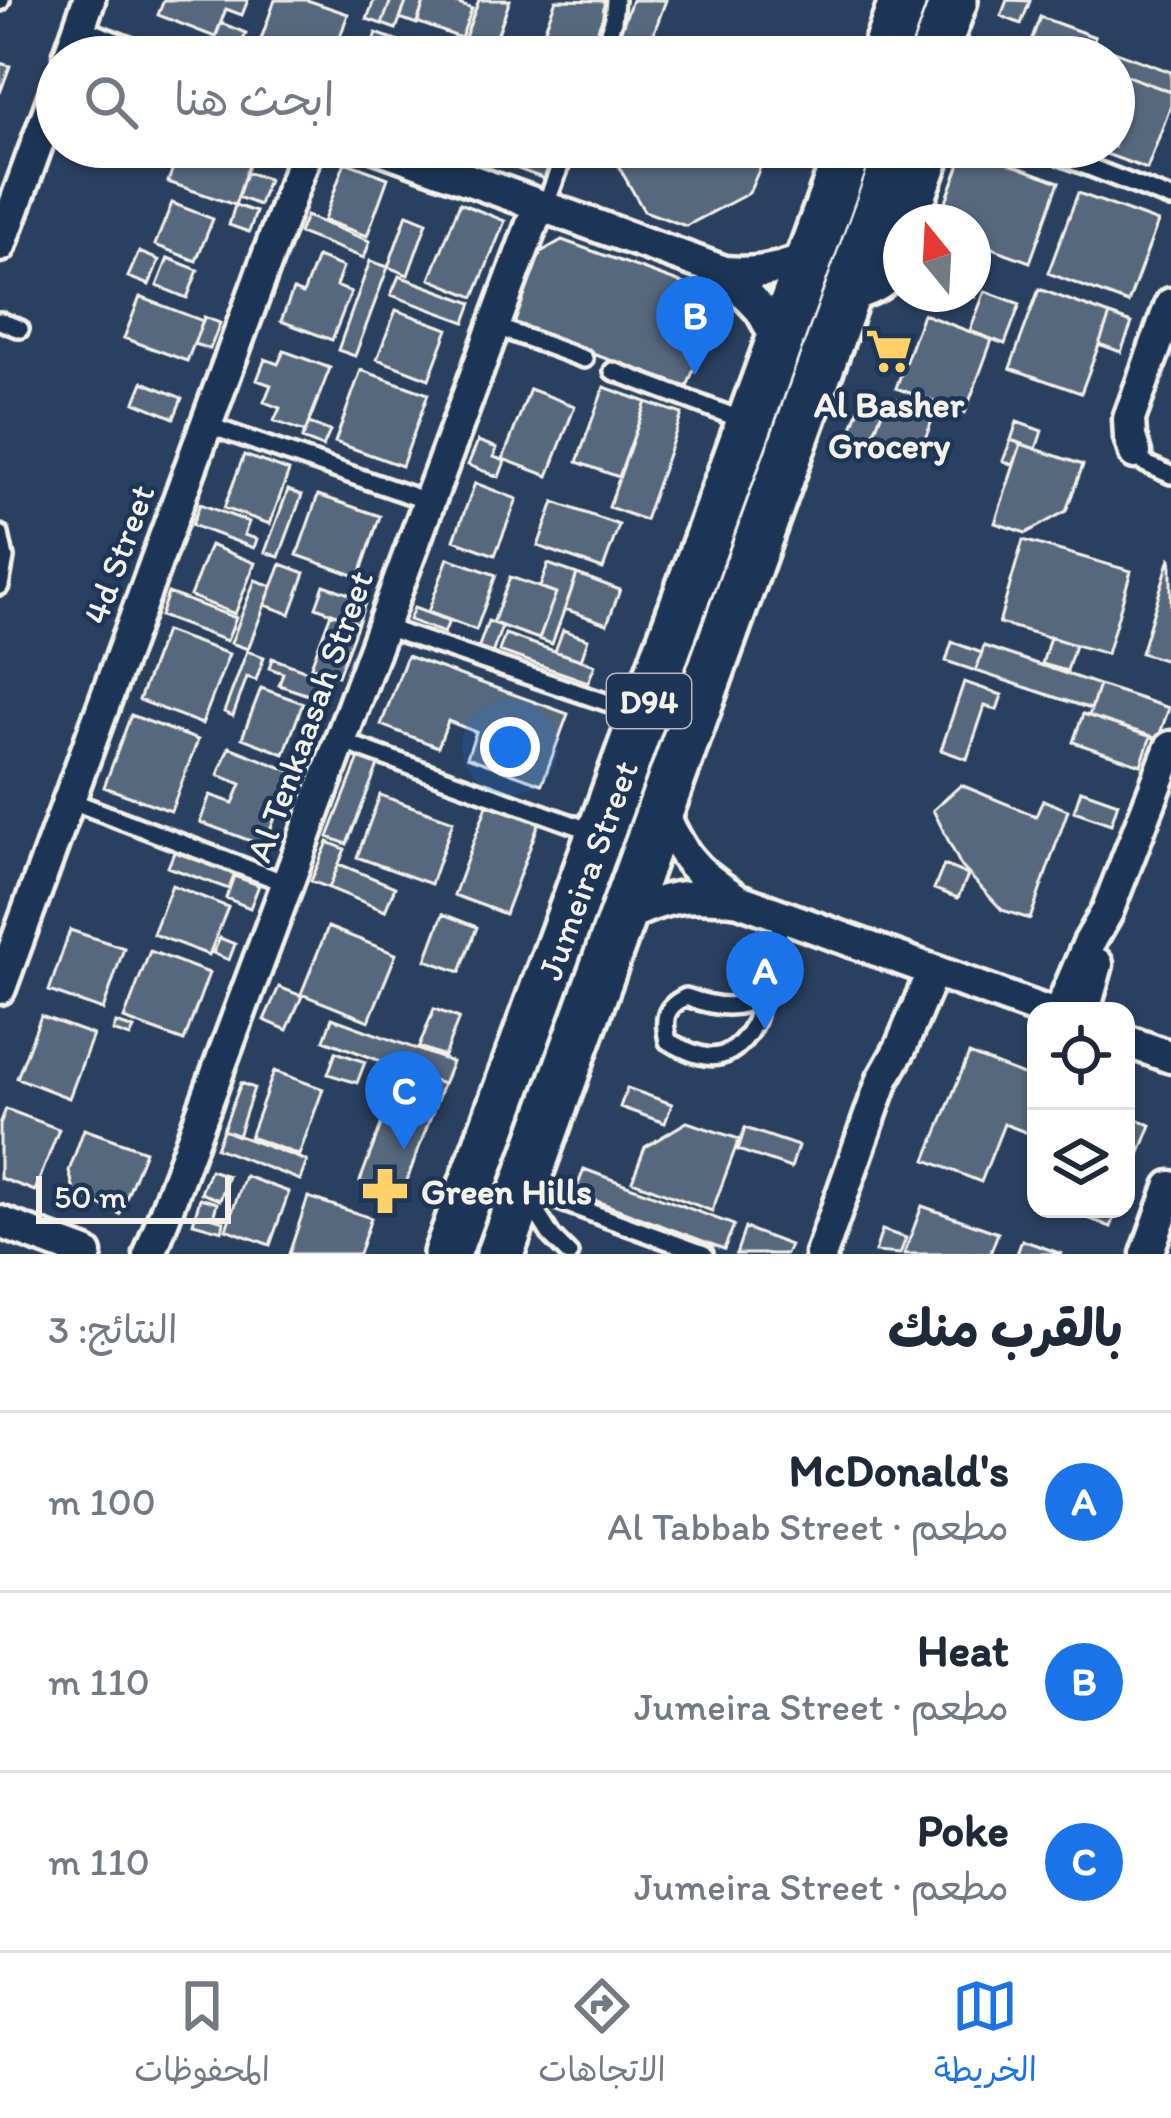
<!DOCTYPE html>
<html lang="ar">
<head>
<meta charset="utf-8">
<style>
	body { margin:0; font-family:Itim,"Playpen Sans Arabic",sans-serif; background:#f6f6f7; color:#1f2937; direction:rtl }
	.controls { position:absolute; right:36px; bottom:36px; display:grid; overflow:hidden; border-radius:24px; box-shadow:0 3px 9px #0004 }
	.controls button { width:108px; height:108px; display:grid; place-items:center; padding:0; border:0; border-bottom:3px solid #e0e1e3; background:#fff; color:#1f2937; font:60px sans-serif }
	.compass { position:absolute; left:883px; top:204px; width:108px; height:108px; border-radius:50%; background:#fff; box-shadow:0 3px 9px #0004; rotate:342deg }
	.scale { position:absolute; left:36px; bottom:30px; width:195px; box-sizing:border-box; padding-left:12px; border:6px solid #f4f1e8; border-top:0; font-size:33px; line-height:42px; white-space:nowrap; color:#f4f1e8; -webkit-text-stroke:9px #1d3557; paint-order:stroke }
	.you { position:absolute; left:510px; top:747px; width:42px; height:42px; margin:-30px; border:9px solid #fff; border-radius:50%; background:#1a73e8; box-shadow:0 0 0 18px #1a73e833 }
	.badge { display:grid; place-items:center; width:78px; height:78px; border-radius:50%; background:#1a73e8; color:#fff; font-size:39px; font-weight:700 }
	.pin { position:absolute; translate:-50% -99px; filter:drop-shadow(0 3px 6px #0008) }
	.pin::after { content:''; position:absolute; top:63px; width:42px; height:36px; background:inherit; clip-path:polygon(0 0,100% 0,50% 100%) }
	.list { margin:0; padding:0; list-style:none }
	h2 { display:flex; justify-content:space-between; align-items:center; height:156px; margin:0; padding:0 48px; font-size:51px }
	h2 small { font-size:39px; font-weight:400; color:#747a83 }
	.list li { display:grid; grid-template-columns:78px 1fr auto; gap:36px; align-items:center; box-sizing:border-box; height:180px; padding:0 48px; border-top:3px solid #e0e1e3 }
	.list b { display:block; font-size:45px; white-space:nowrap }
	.list p { margin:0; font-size:39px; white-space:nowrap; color:#747a83 }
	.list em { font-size:39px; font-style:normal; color:#747a83 }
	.icon { flex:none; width:66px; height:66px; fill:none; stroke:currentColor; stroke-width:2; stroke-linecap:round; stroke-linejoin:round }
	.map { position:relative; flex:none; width:1171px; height:1254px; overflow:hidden; direction:ltr }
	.search { position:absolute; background:#fff; box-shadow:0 3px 9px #0004; left:36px; right:36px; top:36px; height:132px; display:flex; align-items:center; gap:30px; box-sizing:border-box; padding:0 42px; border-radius:66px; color:#747a83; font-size:45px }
	.sheet { height:696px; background:#fff }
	nav { display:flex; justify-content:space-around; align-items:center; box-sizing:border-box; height:168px; border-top:3px solid #e0e1e3; background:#fff; font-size:33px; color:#747a83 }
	nav a { display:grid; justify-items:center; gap:6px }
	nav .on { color:#1a73e8 }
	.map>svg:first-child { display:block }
</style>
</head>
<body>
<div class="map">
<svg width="1171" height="1254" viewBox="0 0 1171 1254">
	<rect width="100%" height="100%" fill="#2a4060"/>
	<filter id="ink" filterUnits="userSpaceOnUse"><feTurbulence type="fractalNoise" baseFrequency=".00833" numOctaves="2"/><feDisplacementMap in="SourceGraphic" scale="24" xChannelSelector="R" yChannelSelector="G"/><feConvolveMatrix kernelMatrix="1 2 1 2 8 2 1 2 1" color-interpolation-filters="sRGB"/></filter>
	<g filter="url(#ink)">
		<!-- building -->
		<path fill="#56677d" stroke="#f4f1e8" stroke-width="3" d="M164,0H248L242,15L226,9L215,37L158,15Z
			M275,0H307L348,14L333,57H297L260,42Z
			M374,0H391L382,24L367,19Z
			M391,0H407L396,29L382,24Z
			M407,0H425L417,24L400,18Z
			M425,0H448L472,9L461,38L417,22Z
			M479,0H510L492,50L464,40Z
			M556,0L609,1L587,57H534Z
			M632,0H666L645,57H611Z
			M1007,0L1030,1L1021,24L1001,16Z
			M1040,17L1095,37L1088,57H1025Z
			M221,23L246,33L236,57H208Z
			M376,33L442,57H367Z
			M1111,50L1171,72V92L1114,71V57H1109Z
			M0,63L10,66L0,93Z
			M1114,71L1171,92V105L1147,169L1087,147H1114Z
			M180,147H255L235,205L168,182Z
			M481,147H514L552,161L545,179L478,154Z
			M527,147H557L552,161L526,151Z
			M623,147H769L749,193L686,226L644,211L619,167Z
			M966,148L1059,182L1030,262L973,241V222H938Z
			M345,162L388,178L367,236L324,220Z
			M246,172L268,179L259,205L238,197Z
			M1078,193L1158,222L1128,303L1048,273Z
			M172,203L213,219L196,261L155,245Z
			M460,203L505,221L474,297L430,279Z
			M235,205L256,212L249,232L229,225Z
			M407,214L427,222L408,275L388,267Z
			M306,216L370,241L364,258L299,233Z
			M562,240L706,292L715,313L687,387L513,326L539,253Z
			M139,252L159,260L149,285L128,277Z
			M317,257L343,267L336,286L351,292L332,340L281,321L293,290L303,294Z
			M168,258L198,270L187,298L157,286Z
			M370,261L388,267L355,356L338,350Z
			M973,273L983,276L975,297L966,294H973Z
			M399,276L472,303L465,322L391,295Z
			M901,284V294H928L924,304L897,294Z
			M1039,289L1110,315L1081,393L1010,368Z
			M985,291L1020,304L1005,344L970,331Z
			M140,297L203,321L187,361L124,338Z
			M396,310L448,329L429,379L377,359Z
			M923,314L992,340L965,413L896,388Z
			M1110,315L1132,323L1121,352L1099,344Z
			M204,317L220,323L210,349L194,344Z
			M284,351L330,368L305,432L274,421L280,408L264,402L271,385L257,380L265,359L278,364Z
			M361,370L428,394L402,466L335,442Z
			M143,382L182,398L174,418L135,402Z
			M604,387L646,402L619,477L577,462Z
			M530,389L575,406L548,476L503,459Z
			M865,392L886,400L871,441L850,433Z
			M888,396L935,412L920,453L873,435Z
			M646,402L682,414L645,520L609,507Z
			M1017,422L1042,431L1036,449L1011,440Z
			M309,423L330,431L323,447L302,439Z
			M1011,440L1021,444L1013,465L1003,461Z
			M478,441L497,448L494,457L505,461L499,477L468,465Z
			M1021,444L1083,465L1066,511L1026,533L995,523Z
			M244,455L289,471L270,524L224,508Z
			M475,483L517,499L495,555L454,540Z
			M288,490L302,495L279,557L265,552Z
			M318,495L380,516L359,577L297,555Z
			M554,502L619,525L603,569L538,546Z
			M200,504L249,522L244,535L257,539L254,548L192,525Z
			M1023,540L1131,571L1107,654L999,623Z
			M210,545L255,563L235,614L190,596Z
			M448,558L496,575L476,630L428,612Z
			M1170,558L1171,559V662L1141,653Z
			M281,564L305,573L290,614L265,605Z
			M548,564L577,574L552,644L539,639L556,593L540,587Z
			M577,574L620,590L607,624L565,609Z
			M510,577L556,593L539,639L493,623Z
			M255,580L272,586L248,649L231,643Z
			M324,585L366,600L358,623L316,607Z
			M168,593L236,618L227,641L160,616Z
			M414,608L449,621L444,633L409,620Z
			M331,613L358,623L338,676L311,666Z
			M488,621L502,626L492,654L478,649Z
			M563,630L588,639L581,660L555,651Z
			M165,631L229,654L202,724L139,700Z
			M505,634L595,665L588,682L499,651Z
			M1050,637L1075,645L1067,671L1042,664Z
			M952,642L982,653L976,671L946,661Z
			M984,646L1099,685L1091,709L976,671Z
			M247,651L264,657L256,680L247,677L233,716L224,712Z
			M407,656L568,714L542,784L467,757L476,732L448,721L438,747L381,725Z
			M272,658L331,680L323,700L279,685L283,673L269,668Z
			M964,682L1002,695L997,710L985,706L967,759L941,750Z
			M1099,685L1169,708L1158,739L1089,716Z
			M261,688L303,703L284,754L242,738Z
			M1083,714L1151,736L1141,765L1073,742Z
			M131,715L198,740L171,811L104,787Z
			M229,747L293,772L264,846L200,822L210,795L233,803L241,784L218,775Z
			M361,753L380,760L347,844L328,837Z
			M961,785L1036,816L1043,800L1068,810L1030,919L1002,910L961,866L933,810Z
			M1081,790L1118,803L1111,824L1074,811Z
			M380,795L453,821L431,884L357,857Z
			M489,800L541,818L505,914L454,895Z
			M328,842L345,849L329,888L311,881Z
			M175,850L235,873L229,889L168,867Z
			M339,864L395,887L385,911L329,888Z
			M944,865L968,875L958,898L934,889Z
			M234,876L259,885L250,908L226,898Z
			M172,885L228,907L209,955L153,934Z
			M443,914L477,927L460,972L426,960Z
			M328,927L396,954L369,1021L301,994Z
			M70,930L124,948L103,1010L49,991Z
			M220,938L235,944L229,960L213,953Z
			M150,951L209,973L184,1041L124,1019Z
			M279,987L302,996L287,1030L264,1020Z
			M434,1009L459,1018L444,1056L419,1047Z
			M41,1016L93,1035L69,1098L17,1078Z
			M332,1018L452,1062L443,1084L324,1040Z
			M116,1023L134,1029L130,1037L113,1031Z
			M336,1052L365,1062L357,1083L328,1074Z
			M969,1054L1036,1080V1136L1004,1124L981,1182L926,1160Z
			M402,1069L443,1084L401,1196L360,1181Z
			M274,1071L323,1089L299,1155L250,1137Z
			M241,1083L254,1088L238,1136L223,1130Z
			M627,1088L672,1104L665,1123L620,1107Z
			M6,1109L59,1129L35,1191L0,1178V1124Z
			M1126,1115L1151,1125L1126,1188Z
			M687,1122L739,1139L712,1211L632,1181L645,1147Z
			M745,1128L798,1146L791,1168L738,1150Z
			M84,1129L145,1151L120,1214L75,1194L69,1171Z
			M223,1130L307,1161L300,1180L216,1148Z
			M584,1169L734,1225L724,1249L575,1193Z
			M210,1170L228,1176L220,1200L201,1193Z
			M245,1176L289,1192L270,1245L226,1229Z
			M308,1197L371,1218L359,1254H289Z
			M200,1198L217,1203L213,1218L224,1221L222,1231L193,1223Z
			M922,1206L998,1233L990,1254H904Z
			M1065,1209H1118L1111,1227Z
			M745,1228L790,1245L786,1254H736Z
			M882,1230L906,1238L900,1254L875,1252Z
			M1022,1240L1062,1254H1017Z"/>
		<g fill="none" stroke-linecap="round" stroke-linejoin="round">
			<defs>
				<path id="lane" d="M0,2L1,0
					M600,57L613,21L615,0
					M1038,147L1171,199
					M545,207L567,147
					M0,321L20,329
					M494,326L584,359
					M613,371L745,421
					M207,425L430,502
					M1135,453L1146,464L1171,475
					M0,534L5,558L0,586
					M384,627L641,714
					M341,741L597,833
					M69,800L288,884
					M756,996C760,1011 757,1020 748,1034C724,1068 699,1058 668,1041C663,1019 664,1007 686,997C769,1026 765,982 783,916
					M526,1189L704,1254
					M528,1199L552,1237L569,1254"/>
				<path id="street" d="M77,34L137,57
					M69,57L89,0
					M378,147L725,272C755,275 782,270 810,257
					M911,222L938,147
					M0,246L57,89
					M725,272L761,310L778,341
					M845,297C876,288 890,284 901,251
					M1135,453L1130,437L1129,419L1171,304
					M660,806C679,851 692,871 734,897
					M621,918C666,896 689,892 739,900L1044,1011
					M0,988L308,147
					M1060,1011L1089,943L1107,912L1171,747
					M1084,1011L1097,964
					M1126,1041L1171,1057
					M0,1222L86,1254
					M150,1254L539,205
					M821,1254L883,1079L901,1047L933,971
					M1147,1254L1171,1187"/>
				<path id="primary" d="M883,57L903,0
					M933,57L954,0
					M447,1254L850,147
					M500,1254L900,147"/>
			</defs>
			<!-- lane casing -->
			<use href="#lane" stroke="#f4f1e8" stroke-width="24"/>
			<!-- street casing -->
			<use href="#street" stroke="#f4f1e8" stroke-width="39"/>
			<!-- primary casing -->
			<use href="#primary" stroke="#f4f1e8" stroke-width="54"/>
			<!-- lane -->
			<use href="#lane" stroke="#1d3557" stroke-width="15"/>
			<!-- street -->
			<use href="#street" stroke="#1d3557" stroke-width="30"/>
			<!-- primary -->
			<use href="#primary" stroke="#1d3557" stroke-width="45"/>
		</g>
	</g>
	<!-- icons -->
	<defs>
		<symbol id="supermarket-bare" viewBox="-9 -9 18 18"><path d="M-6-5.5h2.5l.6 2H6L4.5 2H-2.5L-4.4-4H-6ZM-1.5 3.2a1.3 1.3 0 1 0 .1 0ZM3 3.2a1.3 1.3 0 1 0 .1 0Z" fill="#ffd166" stroke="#1d3557" stroke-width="2.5" paint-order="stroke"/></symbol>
		<symbol id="pharmacy-bare" viewBox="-9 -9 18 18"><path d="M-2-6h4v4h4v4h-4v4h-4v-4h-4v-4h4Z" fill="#ffd166" stroke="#1d3557" stroke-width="2.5" paint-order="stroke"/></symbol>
	</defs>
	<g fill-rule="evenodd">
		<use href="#supermarket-bare" x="856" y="318" width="66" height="66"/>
		<use href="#pharmacy-bare" x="352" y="1158" width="66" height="66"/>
	</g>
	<g text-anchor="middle" stroke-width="9" stroke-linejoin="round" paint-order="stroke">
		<!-- shield labels -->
		<rect fill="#1d3557" stroke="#b4b9bc" stroke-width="3" x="607" y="674" width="84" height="54" rx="9"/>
		<g font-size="33" font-weight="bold" fill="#f4f1e8">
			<text x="649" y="713">D94</text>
		</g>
		<!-- poi labels -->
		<g font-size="36" font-weight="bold" fill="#f4f1e8" stroke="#1d3557">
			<text x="889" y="417">Al Basher<tspan x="889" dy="41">Grocery</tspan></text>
			<text x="421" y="1204" text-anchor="start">Green Hills</text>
		</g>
		<!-- street labels -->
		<g font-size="36" fill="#f4f1e8" stroke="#1d3557">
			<text transform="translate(118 554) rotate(-70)" y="13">4d Street</text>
			<text transform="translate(309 716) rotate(-70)" y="13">Al Tenkaasah Street</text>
			<text transform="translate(587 870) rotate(-70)" y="13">Jumeira Street</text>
		</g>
	</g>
</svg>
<div class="controls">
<button><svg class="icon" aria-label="locate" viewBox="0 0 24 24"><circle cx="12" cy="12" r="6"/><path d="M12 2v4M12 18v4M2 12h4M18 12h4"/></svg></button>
<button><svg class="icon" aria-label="layers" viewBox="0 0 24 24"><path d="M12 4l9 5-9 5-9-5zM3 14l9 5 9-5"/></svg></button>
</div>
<svg class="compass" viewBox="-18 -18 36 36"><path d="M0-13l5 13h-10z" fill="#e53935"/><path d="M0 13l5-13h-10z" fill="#747a83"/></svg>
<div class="scale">50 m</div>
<div class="you"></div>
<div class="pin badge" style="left:765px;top:1030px">A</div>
<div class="pin badge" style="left:695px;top:375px">B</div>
<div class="pin badge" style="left:404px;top:1150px">C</div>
<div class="search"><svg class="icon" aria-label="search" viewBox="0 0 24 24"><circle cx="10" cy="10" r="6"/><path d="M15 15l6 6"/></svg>ابحث هنا</div>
</div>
<section class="sheet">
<h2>بالقرب منك<small>النتائج: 3</small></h2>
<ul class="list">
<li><span class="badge">A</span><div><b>McDonald's</b><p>مطعم · Al Tabbab Street</p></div><em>100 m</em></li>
<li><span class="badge">B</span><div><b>Heat</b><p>مطعم · Jumeira Street</p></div><em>110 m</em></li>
<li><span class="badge">C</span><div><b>Poke</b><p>مطعم · Jumeira Street</p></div><em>110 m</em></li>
</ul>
</section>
<nav>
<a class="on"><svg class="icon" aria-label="map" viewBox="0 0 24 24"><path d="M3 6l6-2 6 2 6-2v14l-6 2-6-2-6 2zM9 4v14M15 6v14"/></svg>الخريطة</a>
<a><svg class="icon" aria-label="directions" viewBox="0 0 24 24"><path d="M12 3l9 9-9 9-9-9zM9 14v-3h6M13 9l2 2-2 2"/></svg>الاتجاهات</a>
<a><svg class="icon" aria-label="saved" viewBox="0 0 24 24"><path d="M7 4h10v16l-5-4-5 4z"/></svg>المحفوظات</a>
</nav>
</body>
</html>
